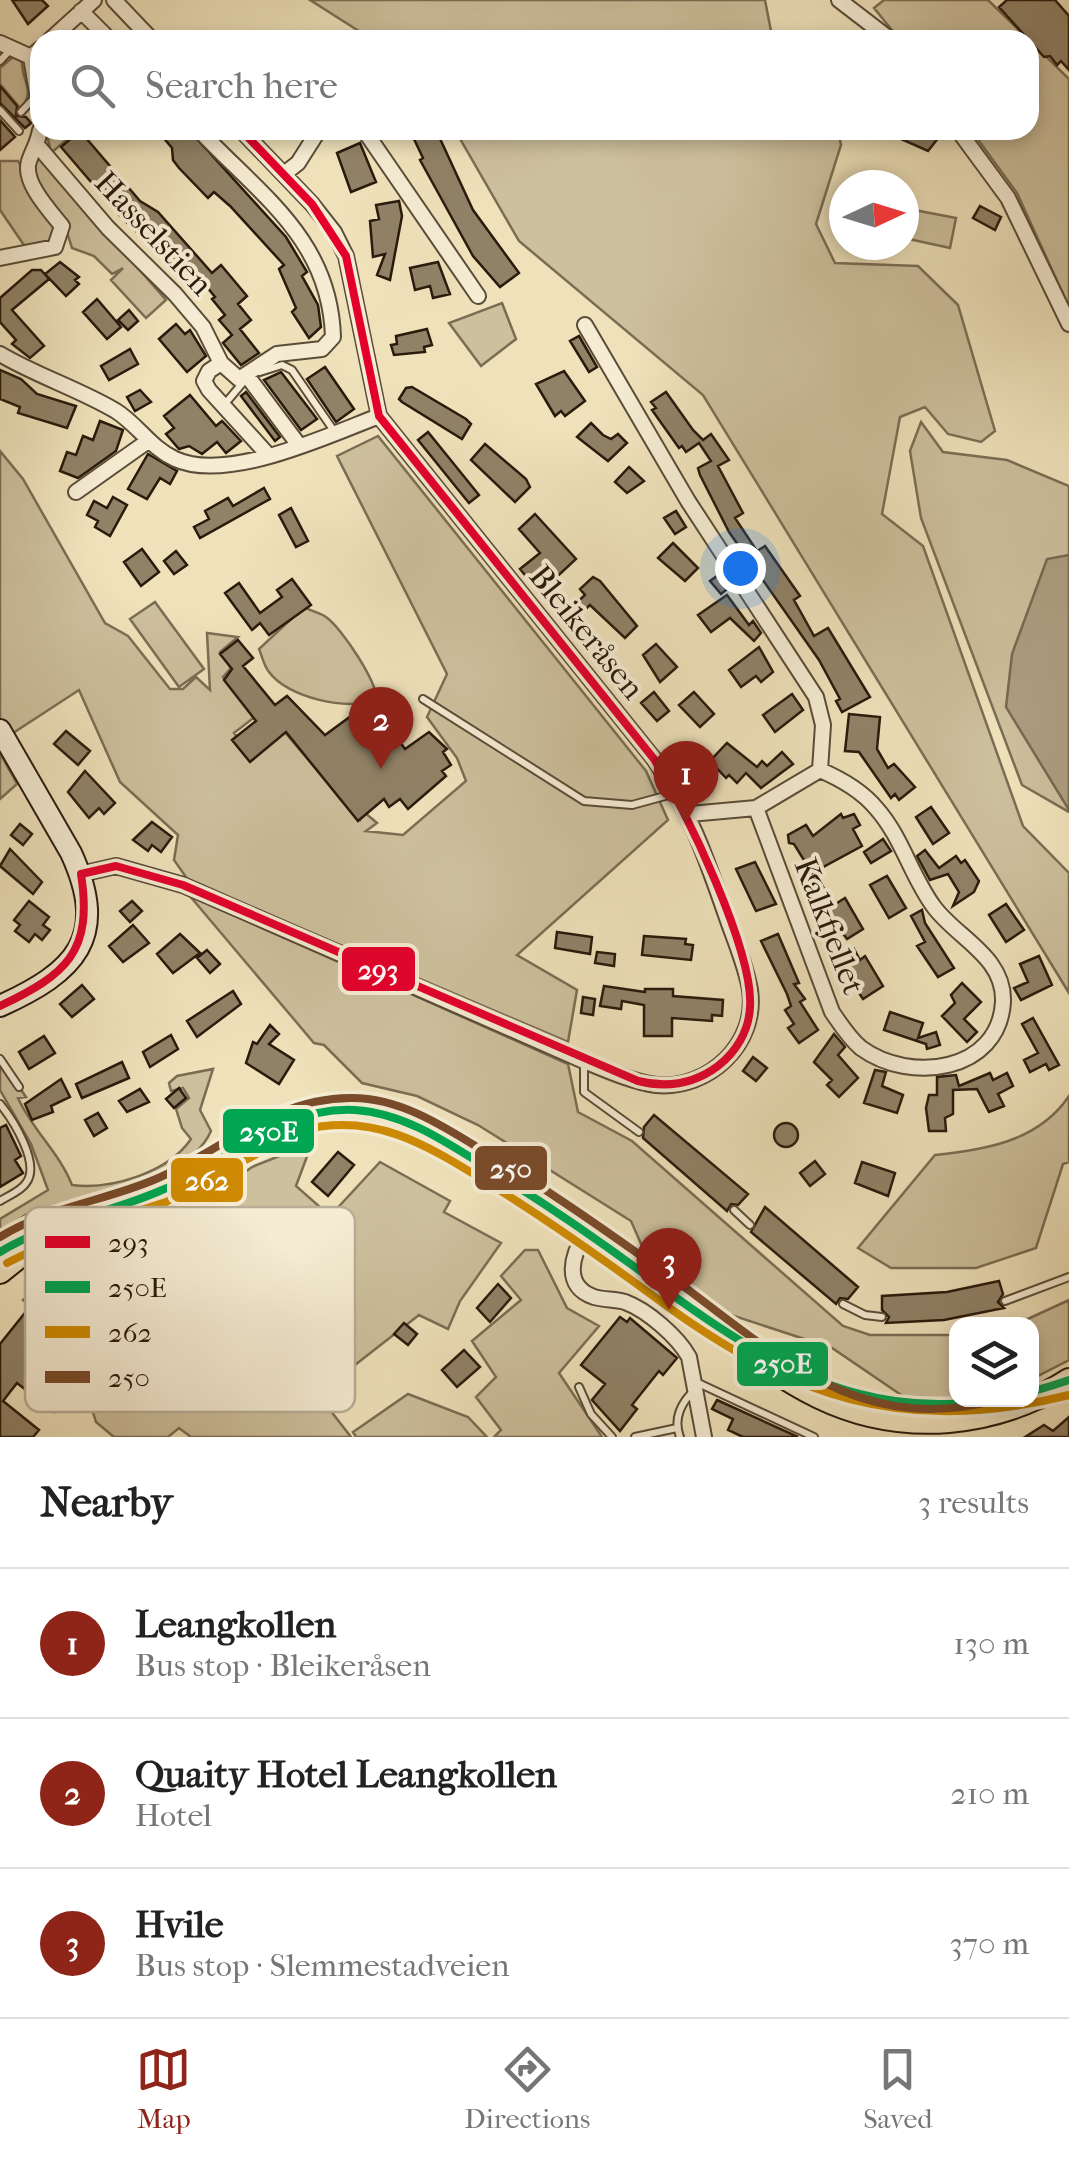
<!DOCTYPE html>
<html lang="en">
<head>
<meta charset="utf-8">
<style>
	body { margin:0; font-family:"IM FELL French Canon",serif; background:#f2f2f2; color:#222 }
	.controls { position:absolute; right:30px; bottom:30px; display:grid; overflow:hidden; border-radius:20px; box-shadow:0 5px 15px #0003 }
	.controls button { width:90px; height:90px; display:grid; place-items:center; padding:0; border:0; border-bottom:2px solid #e0e0e0; background:#fff; color:#222; font:50px sans-serif }
	.compass { position:absolute; left:829px; top:170px; width:90px; height:90px; border-radius:50%; background:#fff; box-shadow:0 5px 15px #0003; rotate:86deg }
	.you { position:absolute; left:740px; top:568px; width:35px; height:35px; margin:-25px; border:8px solid #fff; border-radius:50%; background:#1a73e8; box-shadow:0 0 0 15px #1a73e833 }
	.badge { display:grid; place-items:center; width:65px; height:65px; border-radius:50%; background:#8f2418; color:#fff; font-size:32px; font-weight:700 }
	.pin { position:absolute; translate:-50% -82px; filter:drop-shadow(0 2px 5px #0008) }
	.pin::after { content:''; position:absolute; top:52px; width:35px; height:30px; background:inherit; clip-path:polygon(0 0,100% 0,50% 100%) }
	.list { margin:0; padding:0; list-style:none }
	h2 { display:flex; justify-content:space-between; align-items:center; height:130px; margin:0; padding:0 40px; font-size:42px }
	h2 small { font-size:32px; font-weight:400; color:#767676 }
	.list li { display:grid; grid-template-columns:65px 1fr auto; gap:30px; align-items:center; box-sizing:border-box; height:150px; padding:0 40px; border-top:2px solid #e0e0e0 }
	.list b { display:block; font-size:38px; white-space:nowrap }
	.list p { margin:0; font-size:32px; white-space:nowrap; color:#767676 }
	.list em { font-size:32px; font-style:normal; color:#767676 }
	.icon { flex:none; width:55px; height:55px; fill:none; stroke:currentColor; stroke-width:2; stroke-linecap:round; stroke-linejoin:round }
	.map { position:relative; flex:none; width:1069px; height:1437px; overflow:hidden }
	.search { position:absolute; background:#fff; box-shadow:0 5px 15px #0003; left:30px; right:30px; top:30px; height:110px; display:flex; align-items:center; gap:25px; box-sizing:border-box; padding:0 35px; border-radius:30px; color:#767676; font-size:38px }
	.sheet { height:580px; background:#fff }
	nav { display:flex; justify-content:space-around; align-items:center; box-sizing:border-box; height:140px; border-top:2px solid #e0e0e0; background:#fff; font-size:28px; color:#767676 }
	nav a { display:grid; justify-items:center; gap:5px }
	nav .on { color:#8f2418 }
	.map>svg:first-child { display:block }
</style>
</head>
<body>
<div class="map">
<svg width="1069" height="1437" viewBox="0 0 1069 1437">
	<rect width="100%" height="100%" fill="#efe2bb"/>
	<filter id="stains"><feTurbulence type="fractalNoise" baseFrequency=".002" numOctaves="4"/><feColorMatrix values="0 0 0 0 .2 0 0 0 0 .09 0 0 0 0 .02 0 0 0 .5 -.17"/></filter>
	<radialGradient id="worn" r=".72"><stop offset=".6" stop-color="#630" stop-opacity="0"/><stop offset="1" stop-color="#630" stop-opacity=".3"/></radialGradient>
	<!-- green -->
	<path fill="#cdc09d" stroke="#7b6d54" stroke-width="2.5" d="M310,0H765L771,31L783,40H373Z
		M884,0H988L1069,79V307L1017,193L971,130H1029V40H900L874,8Z
		M13,57L22,62C22,84 36,88 21,109L0,84V68Z
		M46,130H78L51,153Z
		M455,130H838L841,145L816,224L835,263L918,266L958,305L995,431L981,442L948,434L925,407L900,417L882,514L923,546L1023,826L1069,873V993L703,395L519,241Z
		M40,156L166,300L146,318L111,280L123,268L112,274L94,256L72,248L63,220L34,178L35,158Z
		M0,161H18L55,228L51,243L26,248L0,210Z
		M904,208L956,218L950,248L904,238Z
		M502,303L516,339L481,366L449,323Z
		M921,422L943,452L1007,460L1069,486V812L1022,785L921,518L910,451Z
		M378,436L646,771L668,820L517,955L577,990L568,1042L188,880L174,860L178,835L120,782L79,690L10,735L0,718V451L23,479L105,623L128,636L170,689H183L196,677L210,690L207,633L238,637L220,652L231,668L223,677L256,716L234,733L250,753L282,729L360,820L364,812L377,823L366,831L403,835L466,781L457,758L427,717L447,674L337,456Z
		M155,602L204,669L179,687L130,619Z
		M304,607C311,611 320,613 326,617C341,627 379,684 376,700C348,711 288,698 269,672C264,666 262,656 259,649Z
		M0,753L17,784L0,799Z
		M189,895L568,1064L578,1112L632,1141L843,1326L870,1335H956V1400H965L910,1401L832,1348L722,1312L642,1246L631,1221L478,1125L417,1096L362,1083L324,1045L314,1043Z
		M0,1058L26,1097L18,1098C33,1131 59,1152 72,1185C110,1190 168,1173 191,1139L182,1128L176,1109L189,1098L183,1088L171,1091L169,1083L177,1076L213,1069L200,1110L211,1131C186,1187 86,1190 36,1219L27,1214L0,1232V1219L48,1190L31,1144L0,1090Z
		M1069,1096V1162L1063,1164L1036,1248L976,1268H891L858,1248L935,1155C985,1150 1039,1141 1069,1096Z
		M312,1143L296,1186L330,1216L380,1162L450,1201L444,1212L501,1243L460,1301L448,1329L419,1315L323,1390L188,1213L252,1167Z
		M179,1216L351,1437H191L179,1428L168,1437H114L96,1422L70,1339L23,1300L93,1243L154,1228Z
		M525,1250H538L567,1308L599,1326L559,1373L602,1437H494L501,1430L476,1397L496,1377L472,1341L521,1300L501,1276Z
		M1069,1300V1360L1032,1379V1324H1017Z
		M408,1394L468,1417L487,1437H356L353,1432Z"/>
	<!-- water -->
	<path fill="#ac9e80" stroke="#786952" stroke-width="2.5" d="M1069,555V810L1006,707L1012,654L1047,559Z"/>
	<!-- building -->
	<path fill="#908267" stroke="#291a0c" stroke-width="2.5" d="M12,0H42L48,6L28,24Z
		M1007,0H1055L1069,16V70L1061,61L1057,65L1050,56L1044,57L999,7Z
		M0,86L17,106L16,116L26,117L31,123L25,128L0,103Z
		M0,120L15,137L0,150Z
		M157,130H189L286,237L307,272L302,276L318,305L321,327L309,338L292,312L296,308L279,269L284,265L230,206L214,192L208,198L179,168L173,160L172,148Z
		M432,130H436L473,210L519,273L500,287L473,256L420,160L423,158L414,139Z
		M881,130H937L939,137L928,151Z
		M80,131L140,201L158,212L212,273L221,265L247,296L238,304L251,320L240,329L259,353L241,365L223,343L232,335L219,320L225,315L212,299L215,297L202,281L193,289L139,228L136,231L121,217L61,147Z
		M360,143L376,182L351,192L337,153Z
		M399,201L402,216L390,280L377,275L385,254L373,257L370,221L379,219L376,205Z
		M980,206L1001,217L995,230L973,218Z
		M60,262L79,277L75,280L79,284L66,296L45,274Z
		M438,262L450,294L433,298L430,286L415,290L410,268Z
		M32,270H41L49,279L12,310L44,346L30,358L12,344L16,340L0,322V298Z
		M97,299L121,327L107,339L83,312Z
		M129,310L138,321L128,330L118,320Z
		M176,324L185,334L190,330L206,356L187,372L159,339Z
		M427,329L432,345L424,347L425,352L394,355L391,345L397,344L396,336Z
		M579,336L597,367L589,372L570,341Z
		M130,349L138,364L109,380L101,366Z
		M325,367L354,409L336,422L307,379Z
		M0,370L21,379L37,394L76,406L67,428L18,413L20,407L0,399Z
		M564,371L585,401L565,416L561,411L555,416L536,384Z
		M281,372L317,419L301,430L264,380Z
		M412,387L466,419L471,424L462,439L402,402L399,399L406,388Z
		M140,390L151,402L135,411L127,397Z
		M246,392L280,437L275,441L241,396Z
		M666,392L693,430L703,440L711,434L729,460L718,466L743,513L735,518L757,551L765,546L800,596L794,600L814,636L828,628L870,697L842,712L836,701L840,699L819,660L729,532L700,475L698,468L711,461L699,443L686,452L682,446L679,448L652,410L656,408L651,402Z
		M190,395L216,426L222,421L241,441L226,453L217,442L202,454L189,446L179,449L166,434L174,428L164,416Z
		M100,421L123,430L116,451L78,478L60,471L67,452L76,455L83,436L93,440Z
		M591,423L603,435L611,439L618,434L627,443L608,461L577,437Z
		M428,432L479,495L469,503L418,440Z
		M485,444L526,479L530,487L515,502L471,460Z
		M148,454L177,471L170,484L160,478L147,499L128,489Z
		M629,467L644,481L627,493L615,482Z
		M264,488L270,499L200,538L194,527L209,519L205,511L228,498L233,506Z
		M113,497L127,505L110,536L95,527L98,521L87,515L94,501L107,508Z
		M291,508L308,541L296,547L279,515Z
		M676,511L686,527L675,534L664,518Z
		M535,514L576,559L549,584L570,609L585,595L580,589L593,577L600,581L637,626L625,638L590,605L567,626L520,569L540,553L519,529Z
		M673,543L698,568L685,581L658,558Z
		M142,549L159,572L141,586L124,562Z
		M176,551L187,565L174,574L164,561Z
		M721,573L731,586L721,594L710,581Z
		M292,579L311,605L269,635L260,623L252,630L225,593L239,583L260,613L282,597L277,590Z
		M727,595L749,625L753,621L761,633L754,641L730,618L711,632L698,615Z
		M238,640L253,658L243,666L275,705L287,696L325,735L351,716L365,736L387,724L405,749L429,732L447,749L443,752L451,765L442,771L446,776L408,809L400,799L389,807L384,799L358,821L286,732L250,762L232,740L256,721L224,680L232,669L220,654Z
		M656,644L677,667L660,682L643,655Z
		M759,647L773,672L761,682L756,676L741,687L729,670Z
		M654,692L669,711L657,721L641,703Z
		M694,692L714,714L700,727L679,705Z
		M792,694L803,710L775,732L763,715Z
		M849,714L880,717L877,749L888,768L894,764L915,787L899,800L895,794L891,798L859,752L845,751Z
		M66,731L90,751L78,765L54,744Z
		M727,743L757,767L762,761L767,766L782,752L793,764L761,788L746,773L737,783L729,775L726,778L710,761Z
		M85,771L115,803L104,814L99,808L89,818L68,792Z
		M931,807L949,833L933,844L916,817Z
		M841,814L843,818L854,814L860,825L853,829L862,846L812,873L794,844L789,843L788,835L806,825L813,836Z
		M152,822L172,837L161,852L152,845L148,851L133,840Z
		M20,824L32,834L23,845L11,835Z
		M883,839L891,851L871,863L864,852Z
		M10,849L42,882L33,894L0,866Z
		M925,850L939,868L956,856L961,863L965,860L979,881L974,892L953,906L959,892L948,874L930,880L917,856Z
		M755,862L776,904L756,911L736,869Z
		M816,875L826,892L814,900L803,882Z
		M887,876L906,908L889,918L870,885Z
		M845,898L863,929L847,939L826,910Z
		M29,901L49,917L43,925L50,930L42,940L35,934L29,942L15,931L20,925L14,920Z
		M132,901L142,911L130,922L120,911Z
		M1006,904L1024,930L1006,942L989,915Z
		M922,910L925,923L954,968L938,977L917,946L925,942L911,916Z
		M133,925L149,943L123,962L109,946Z
		M557,932L592,937L590,954L555,948Z
		M180,934L200,953L173,973L157,954Z
		M778,934L799,983L794,984L805,999L800,1002L818,1030L799,1043L788,1028L794,1024L785,1010L791,1006L787,994L761,941Z
		M644,936L686,939L685,944L693,945L691,960L642,955Z
		M854,949L860,960L865,956L883,986L863,999L837,960Z
		M207,950L220,964L210,973L197,958Z
		M597,952L615,954L614,966L595,963Z
		M1039,956L1052,985L1021,1000L1014,988L1028,982L1020,964Z
		M962,983L981,1002L964,1019L977,1032L967,1042L942,1016L955,1003L951,995Z
		M82,985L94,999L72,1017L60,1004Z
		M604,986L645,992V989H673V996L723,1000L722,1016L712,1015V1021L672,1018V1036H644V1005L622,1001L621,1009L600,1006Z
		M233,991L241,1004L197,1037L187,1021Z
		M583,997L595,999L593,1015L581,1013Z
		M890,1012L923,1023L918,1038L936,1032L940,1045L927,1049L926,1044L884,1030Z
		M1033,1018L1059,1065L1049,1070L1046,1064L1030,1072L1024,1060L1038,1053L1022,1024Z
		M270,1025L279,1034L269,1044L294,1060L279,1084L246,1063L253,1042L257,1044Z
		M834,1034L845,1047L838,1055L858,1078L839,1097L827,1085L832,1080L814,1062Z
		M171,1035L178,1049L150,1067L143,1052Z
		M44,1036L55,1053L29,1069L19,1052Z
		M753,1057L767,1068L756,1081L743,1071Z
		M122,1062L129,1078L82,1098L76,1084Z
		M875,1070L886,1072L882,1086L903,1095L897,1113L864,1103Z
		M990,1073L993,1080L1007,1073L1013,1086L998,1094L1004,1106L989,1112L977,1089L953,1090V1114L945,1118L946,1131H929L926,1108L929,1095H937V1077L956,1075L959,1086Z
		M61,1079L70,1097L51,1106L53,1112L32,1120L25,1104Z
		M179,1088L186,1098L174,1108L166,1099Z
		M140,1089L149,1102L127,1112L119,1101Z
		M98,1113L107,1128L94,1136L85,1120Z
		M654,1115L748,1194L738,1205L731,1204L727,1211L643,1138L644,1127Z
		M774 1135a12 12 0 1 1 24 0a12 12 0 1 1-24 0Z
		M6,1125L21,1156L15,1160L23,1173L0,1187V1128Z
		M338,1152L354,1165L328,1196L312,1182Z
		M815,1161L825,1174L810,1186L800,1173Z
		M862,1162L895,1173L888,1196L855,1183Z
		M765,1207L858,1287L848,1299L840,1298L836,1304L751,1232Z
		M999,1281L1003,1294L998,1302L1004,1308L944,1320L886,1323L889,1317L882,1310V1296L947,1292Z
		M498,1284L511,1298L490,1322L477,1308Z
		M24,1314L43,1329L39,1334L50,1343L35,1361L71,1390L54,1412L17,1383L3,1401L39,1430L33,1437H0V1344Z
		M620,1317L627,1322L630,1318L677,1358L663,1375L659,1371L632,1405L637,1409L620,1431L592,1400L605,1384L581,1365Z
		M404,1323L417,1334L408,1345L394,1334Z
		M464,1350L480,1367L457,1387L442,1370Z
		M717,1400L798,1437H743L728,1430L733,1419L712,1409Z
		M1069,1417V1437H1025L1044,1425L1053,1431Z"/>
	<g fill="none" stroke-linecap="round" stroke-linejoin="round">
		<defs>
			<path id="service" d="M0,61L12,48
				M0,110L19,131
				M21,112L36,96
				M260,372L282,365L292,370L334,431
				M224,405L245,380
				M423,699L584,801L632,805L676,793
				M0,1059L19,1087
				M584,1062V1092L639,1132
				M0,1104C13,1120 41,1164 26,1183C21,1191 8,1196 0,1201
				M734,1210L750,1225
				M1005,1301L1069,1277
				M843,1304L865,1315L882,1317
				M696,1382L814,1437
				M579,1387L591,1414L612,1437
				M635,1437L677,1428
				M680,1437C673,1419 681,1402 695,1390"/>
			<path id="minor" d="M114,0L152,40
				M839,0L891,40
				M81,11L110,40
				M50,40L94,0
				M0,43L31,57L40,49
				M31,57L40,111
				M364,130L478,296
				M958,130L1008,198L1069,324
				M38,146L108,228L175,294L203,327L221,363L239,379L277,354L322,349L333,337C330,239 260,195 199,130
				M284,174L298,163L319,130
				M0,258L55,247L62,226C50,211 22,182 29,161C33,149 38,143 40,130
				M585,325L688,501L816,697L823,725L820,770
				M0,354C37,376 79,389 116,411C138,425 151,448 175,459C227,483 327,436 379,416
				M221,363L209,371L204,381L209,390L269,456
				M248,377L298,444
				M76,492L148,441
				M690,814L756,808L820,770C841,779 861,790 876,808C902,837 911,876 934,907C957,938 1005,957 1003,1002C999,1072 910,1084 861,1048C849,1038 841,1025 832,1012L756,808
				M81,874L116,866L183,885L584,1061C606,1070 633,1082 656,1085C708,1090 758,1044 750,990C746,966 735,941 727,918C705,855 692,815 654,759L379,416L346,256L334,232L312,204L241,130
				M586,1233C572,1254 562,1286 594,1297C604,1300 615,1299 625,1302C647,1310 678,1337 689,1357L704,1437"/>
			<path id="secondary" d="M0,730L71,853C110,938 75,972 0,1006"/>
			<path id="primary" d="M0,1252C50,1217 106,1214 161,1191C228,1164 274,1107 352,1110C400,1111 443,1141 483,1165C546,1203 604,1246 664,1288C757,1355 823,1431 949,1421C993,1417 1032,1404 1069,1380
				M0,1272L30,1248"/>
		</defs>
		<!-- service casing -->
		<use href="#service" stroke="#5a4c38" stroke-width="10"/>
		<!-- minor casing -->
		<use href="#minor" stroke="#5a4c38" stroke-width="18"/>
		<!-- secondary casing -->
		<use href="#secondary" stroke="#291a0c" stroke-width="24"/>
		<!-- primary casing -->
		<use href="#primary" stroke="#291a0c" stroke-width="26"/>
		<!-- service -->
		<use href="#service" stroke="#f5ecd3" stroke-width="6"/>
		<!-- minor -->
		<use href="#minor" stroke="#f5ecd3" stroke-width="14"/>
		<!-- secondary -->
		<use href="#secondary" stroke="#f5ecd3" stroke-width="20"/>
		<!-- primary -->
		<use href="#primary" stroke="#efe2bb" stroke-width="22"/>
		<defs>
			<path id="bus-1" d="M0,1006C67,974 93,952 81,874L116,866L183,885L638,1081C666,1088 694,1084 718,1066C736,1052 749,1031 750,1007C754,952 685,807 654,759L379,416L346,256L312,204L241,130"/>
			<path id="bus-2" d="M0,1252C51,1221 108,1214 162,1190C227,1163 280,1106 355,1110C404,1113 446,1142 486,1167C548,1205 609,1247 667,1291C798,1387 905,1437 1069,1380"/>
			<path id="bus-3" d="M7,1263L63,1235L166,1202L302,1130C374,1112 425,1144 485,1181C545,1218 603,1259 660,1301C789,1396 904,1437 1069,1395"/>
			<path id="bus-4" d="M0,1237C48,1207 105,1201 156,1179C222,1151 274,1098 350,1098C398,1097 442,1125 482,1150C547,1189 609,1233 671,1277C775,1353 857,1437 997,1400"/>
		</defs>
		<!-- bus-1 casing -->
		<use href="#bus-1" stroke="#f5ecd3" stroke-width="15"/>
		<!-- bus-2 casing -->
		<use href="#bus-2" stroke="#f5ecd3" stroke-width="15"/>
		<!-- bus-3 casing -->
		<use href="#bus-3" stroke="#f5ecd3" stroke-width="15"/>
		<!-- bus-4 casing -->
		<use href="#bus-4" stroke="#f5ecd3" stroke-width="15"/>
		<!-- bus-1 -->
		<use href="#bus-1" stroke="#e4002b" stroke-width="8"/>
		<!-- bus-2 -->
		<use href="#bus-2" stroke="#00a651" stroke-width="8"/>
		<!-- bus-3 -->
		<use href="#bus-3" stroke="#ce8a02" stroke-width="8"/>
		<!-- bus-4 -->
		<use href="#bus-4" stroke="#7a4b2a" stroke-width="8"/>
	</g>
	<g text-anchor="middle" stroke-width="8" stroke-linejoin="round" paint-order="stroke">
		<!-- street labels -->
		<g font-size="32" fill="#291a0c" stroke="#f5ecd3">
			<text transform="translate(154 233) rotate(47)" y="11">Hasselstien</text>
			<text transform="translate(587 632) rotate(51)" y="11">Bleikeråsen</text>
			<text transform="translate(830 926) rotate(69)" y="11">Kalkfjellet</text>
		</g>
	</g>
	<!-- legend -->
	<rect x="25" y="1207" width="330" height="205" rx="15" fill="#f5ecd3" stroke="#b8ad97" stroke-width="2.5"/>
	<rect x="45" y="1236" width="45" height="12" fill="#e4002b"/>
	<rect x="45" y="1281" width="45" height="12" fill="#00a651"/>
	<rect x="45" y="1326" width="45" height="12" fill="#ce8a02"/>
	<rect x="45" y="1371" width="45" height="12" fill="#7a4b2a"/>
	<g font-size="28" fill="#291a0c">
		<text x="108" y="1252">293</text>
		<text x="108" y="1297">250E</text>
		<text x="108" y="1342">262</text>
		<text x="108" y="1387">250</text>
	</g>
	<g stroke="#f5ecd3" stroke-width="4">
		<rect x="340" y="945" width="77" height="48" rx="10" fill="#e4002b"/>
		<rect x="221" y="1107" width="95" height="48" rx="10" fill="#00a651"/>
		<rect x="473" y="1144" width="76" height="48" rx="10" fill="#7a4b2a"/>
		<rect x="169" y="1156" width="76" height="48" rx="10" fill="#ce8a02"/>
		<rect x="735" y="1340" width="95" height="48" rx="10" fill="#00a651"/>
	</g>
	<g font-size="28" text-anchor="middle" font-weight="bold" fill="#fff">
		<text x="378" y="979">293</text>
		<text x="269" y="1141">250E</text>
		<text x="511" y="1178">250</text>
		<text x="207" y="1190">262</text>
		<text x="783" y="1373">250E</text>
	</g>
	<rect width="100%" height="100%" filter="url(#stains)"/>
	<rect width="100%" height="100%" fill="url(#worn)"/>
</svg>
<div class="controls">
<button><svg class="icon" aria-label="layers" viewBox="0 0 24 24"><path d="M12 4l9 5-9 5-9-5zM3 14l9 5 9-5"/></svg></button>
</div>
<svg class="compass" viewBox="-18 -18 36 36"><path d="M0-13l5 13h-10z" fill="#e53935"/><path d="M0 13l5-13h-10z" fill="#767676"/></svg>
<div class="you"></div>
<div class="pin badge" style="left:686px;top:823px">1</div>
<div class="pin badge" style="left:381px;top:769px">2</div>
<div class="pin badge" style="left:669px;top:1310px">3</div>
<div class="search"><svg class="icon" aria-label="search" viewBox="0 0 24 24"><circle cx="10" cy="10" r="6"/><path d="M15 15l6 6"/></svg>Search here</div>
</div>
<section class="sheet">
<h2>Nearby<small>3 results</small></h2>
<ul class="list">
<li><span class="badge">1</span><div><b>Leangkollen</b><p>Bus stop · Bleikeråsen</p></div><em>130 m</em></li>
<li><span class="badge">2</span><div><b>Quaity Hotel Leangkollen</b><p>Hotel</p></div><em>210 m</em></li>
<li><span class="badge">3</span><div><b>Hvile</b><p>Bus stop · Slemmestadveien</p></div><em>370 m</em></li>
</ul>
</section>
<nav>
<a class="on"><svg class="icon" aria-label="map" viewBox="0 0 24 24"><path d="M3 6l6-2 6 2 6-2v14l-6 2-6-2-6 2zM9 4v14M15 6v14"/></svg>Map</a>
<a><svg class="icon" aria-label="directions" viewBox="0 0 24 24"><path d="M12 3l9 9-9 9-9-9zM9 14v-3h6M13 9l2 2-2 2"/></svg>Directions</a>
<a><svg class="icon" aria-label="saved" viewBox="0 0 24 24"><path d="M7 4h10v16l-5-4-5 4z"/></svg>Saved</a>
</nav>
</body>
</html>
